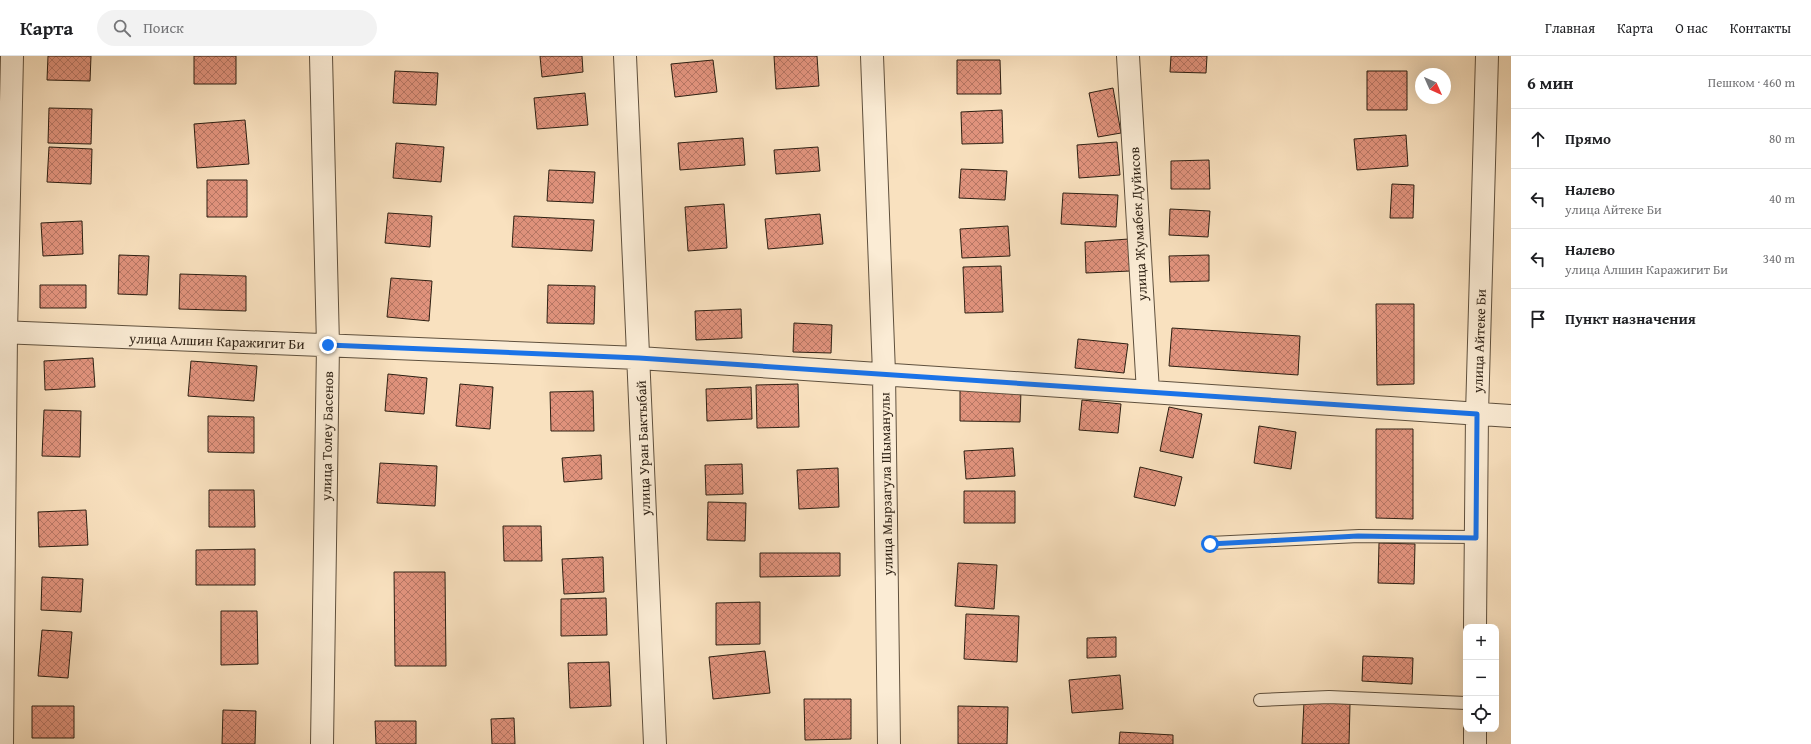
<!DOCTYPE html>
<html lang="ru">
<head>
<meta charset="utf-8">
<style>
	body { margin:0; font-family:"Gentium Book Plus",serif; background:#f2f2f2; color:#202124 }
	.controls { position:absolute; right:12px; bottom:12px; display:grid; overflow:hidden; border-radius:8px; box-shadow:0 4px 16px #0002 }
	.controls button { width:36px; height:36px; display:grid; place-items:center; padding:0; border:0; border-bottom:1px solid #e0e0e0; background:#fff; color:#202124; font:20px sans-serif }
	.compass { position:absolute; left:1415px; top:12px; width:36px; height:36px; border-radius:50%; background:#fff; box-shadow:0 4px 16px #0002; rotate:135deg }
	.stop { position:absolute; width:12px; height:12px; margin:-9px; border:3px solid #1a73e8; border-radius:50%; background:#fff }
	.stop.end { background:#1a73e8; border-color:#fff; box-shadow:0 1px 4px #0008 }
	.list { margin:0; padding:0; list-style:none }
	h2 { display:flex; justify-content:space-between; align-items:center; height:52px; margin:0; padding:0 16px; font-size:17px }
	h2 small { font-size:13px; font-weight:400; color:#757577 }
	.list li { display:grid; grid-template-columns:26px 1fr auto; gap:12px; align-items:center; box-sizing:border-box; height:60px; padding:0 16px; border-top:1px solid #e0e0e0 }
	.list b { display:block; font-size:15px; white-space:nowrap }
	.list p { margin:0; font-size:13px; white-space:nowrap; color:#757577 }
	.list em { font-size:13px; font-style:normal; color:#757577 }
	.icon { flex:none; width:22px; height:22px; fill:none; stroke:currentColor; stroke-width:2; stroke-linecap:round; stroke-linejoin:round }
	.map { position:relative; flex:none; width:1511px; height:688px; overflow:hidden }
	header { display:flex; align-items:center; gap:24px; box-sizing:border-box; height:56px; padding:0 20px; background:#fff; border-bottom:1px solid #e0e0e0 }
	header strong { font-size:19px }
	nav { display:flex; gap:22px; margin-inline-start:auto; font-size:14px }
	.search { width:280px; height:36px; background:#f2f2f2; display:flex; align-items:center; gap:10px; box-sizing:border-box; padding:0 14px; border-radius:22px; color:#757577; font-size:15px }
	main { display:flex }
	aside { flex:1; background:#fff }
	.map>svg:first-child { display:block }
</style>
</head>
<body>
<header>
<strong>Карта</strong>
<div class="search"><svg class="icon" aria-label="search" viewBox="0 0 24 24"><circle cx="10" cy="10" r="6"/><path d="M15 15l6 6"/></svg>Поиск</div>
<nav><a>Главная</a><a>Карта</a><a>О нас</a><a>Контакты</a></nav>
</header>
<main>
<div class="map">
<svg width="1511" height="688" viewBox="0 0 1511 688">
	<defs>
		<pattern id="building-cross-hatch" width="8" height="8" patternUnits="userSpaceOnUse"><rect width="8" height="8" fill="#e1937d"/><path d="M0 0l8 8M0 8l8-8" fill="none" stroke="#b77765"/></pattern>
	</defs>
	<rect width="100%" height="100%" fill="#f9e1bf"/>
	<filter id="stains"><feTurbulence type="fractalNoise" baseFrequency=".005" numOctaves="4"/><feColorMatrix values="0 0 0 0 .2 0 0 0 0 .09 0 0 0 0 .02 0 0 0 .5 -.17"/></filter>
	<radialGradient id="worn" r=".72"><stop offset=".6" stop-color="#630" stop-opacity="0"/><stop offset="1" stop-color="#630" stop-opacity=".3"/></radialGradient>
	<!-- building -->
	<path fill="url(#building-cross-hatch)" stroke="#2c1f12" d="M48,0H91L90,25L47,24Z
		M194,0H236V28H194Z
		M540,0H582L583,16L542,21Z
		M774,0H817L819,30L776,33Z
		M1171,0H1207L1206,17L1170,16Z
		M713,4L717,36L675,41L671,8Z
		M957,4H1000L1001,38H957Z
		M395,15L438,17L436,49L393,47Z
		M1367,15H1407V54H1367Z
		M1113,32L1121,77L1098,81L1089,37Z
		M585,37L588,69L537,73L534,42Z
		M49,52L92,53L91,88L48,87Z
		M1002,54L1003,87L962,88L961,56Z
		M245,64L249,108L197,112L194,68Z
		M1406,79L1408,110L1357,114L1354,83Z
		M743,82L745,109L680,114L678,87Z
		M1117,86L1120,119L1079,122L1077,89Z
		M396,87L444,91L441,126L393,122Z
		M49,91L92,93L91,128L47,126Z
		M818,91L820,115L776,118L774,94Z
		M1209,104L1210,133H1171V105Z
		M961,113L1007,115L1005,144L959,142Z
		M549,114L595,116L593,147L547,145Z
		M207,124H247V161H207Z
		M1392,128L1414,129L1413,162H1390Z
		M1063,137L1118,139L1116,171L1061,168Z
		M724,148L727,192L688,195L685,151Z
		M1170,153L1210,155L1208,181L1169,179Z
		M388,157L432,160L430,191L385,187Z
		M820,158L823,188L768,193L765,163Z
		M514,160L594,164L592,195L512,191Z
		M82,165L83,198L43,200L41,167Z
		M1008,170L1010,200L962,202L960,173Z
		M1129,183L1130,215L1086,217L1085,186Z
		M119,199L149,200L147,239L118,238Z
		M1209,199V225L1170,226L1169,200Z
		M1001,210L1003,256L965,257L963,211Z
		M180,218L246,220V255L179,253Z
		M391,222L432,225L429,265L387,261Z
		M40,229H86V252H40Z
		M548,229L595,230L594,268L547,267Z
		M1376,248H1414V328L1377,329Z
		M741,253L742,282L696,284L695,255Z
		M794,267L832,269L831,297L793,296Z
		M1172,272L1300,280L1298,319L1169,310Z
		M1078,283L1128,288L1124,317L1075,312Z
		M93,302L95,331L45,334L44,305Z
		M191,305L257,310L254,345L188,340Z
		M388,318L427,322L424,358L385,355Z
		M460,328L493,331L490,373L456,370Z
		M798,328L799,371L757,372L756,329Z
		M751,331L752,363L707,365L706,333Z
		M960,333L1021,334L1020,366L960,365Z
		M593,335L594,375H551L550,336Z
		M1082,344L1121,348L1118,377L1079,374Z
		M1169,351L1202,358L1193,402L1160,395Z
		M44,354L81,355L80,401L42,400Z
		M208,360L254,361V397L208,396Z
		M1259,370L1296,376L1291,413L1254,407Z
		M1376,373H1413V463L1376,462Z
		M1013,392L1015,420L966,423L964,395Z
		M601,399L602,423L564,426L562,402Z
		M380,407L437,410L435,450L377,447Z
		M742,408L743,438L706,439L705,409Z
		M1140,411L1182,421L1175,450L1134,441Z
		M838,412L839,451L799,453L797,414Z
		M209,434H254L255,471H209Z
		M964,435H1015V467H964Z
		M708,446L746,447L745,485L707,484Z
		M86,454L88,489L39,491L38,456Z
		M503,470H541L542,505H504Z
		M1379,487L1415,488L1414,528L1378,527Z
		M255,493V529H196V494Z
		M760,497H840V520L760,521Z
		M603,501L604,536L564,538L562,503Z
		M958,507L997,509L994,553L955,550Z
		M394,516H445L446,610H395Z
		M42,521L83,523L81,556L41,554Z
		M606,542L607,579L561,580V543Z
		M760,546V588L716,589V547Z
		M221,555H257L258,608L221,609Z
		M966,558L1019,560L1017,606L964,603Z
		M42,574L72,576L68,622L38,620Z
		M1116,581V601L1087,602V582Z
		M765,595L770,637L713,643L709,601Z
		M1363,600L1413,602L1412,628L1362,625Z
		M609,606L611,650L570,652L568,607Z
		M1120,619L1123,653L1072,657L1069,624Z
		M804,643H851V683L805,684Z
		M1304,646L1350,648L1349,688H1302Z
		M32,650H74V682H32Z
		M958,650L1008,651L1007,688H958Z
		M223,654L256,655L255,688H222Z
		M514,662L515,688H492L491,663Z
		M375,665H416V688H376Z
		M1120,676L1173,679V688H1119Z"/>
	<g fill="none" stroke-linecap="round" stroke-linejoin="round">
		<defs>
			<path id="service" d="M1210,487L1359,480L1476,481
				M1260,644L1329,641L1466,647"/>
			<path id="minor" d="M321,0L328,289L322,688
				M625,0L655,688
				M872,0L884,317L889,688
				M1128,0L1148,336
				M0,276L639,302L1511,360
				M1475,571L1477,358L1487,0
				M2,688L6,277L12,0
				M1475,688V673"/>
		</defs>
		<!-- service casing -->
		<use href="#service" stroke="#5f503d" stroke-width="14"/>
		<!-- minor casing -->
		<use href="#minor" stroke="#5f503d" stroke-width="24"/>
		<!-- service -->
		<use href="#service" stroke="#fbecd5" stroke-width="12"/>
		<!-- minor -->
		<use href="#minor" stroke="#fbecd5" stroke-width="22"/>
	</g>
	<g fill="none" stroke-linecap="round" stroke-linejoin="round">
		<!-- route -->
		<path stroke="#1a73e8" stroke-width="5" d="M328,289L639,302L1477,358L1476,482L1358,480L1210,488"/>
	</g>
	<g text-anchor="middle" stroke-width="3" stroke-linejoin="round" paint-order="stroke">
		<!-- street labels -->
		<g font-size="14" fill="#2c1f12" stroke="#fbecd5">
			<text transform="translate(1138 168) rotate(-93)" y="5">улица Жумабек Дуйисов</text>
			<text transform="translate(217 285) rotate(2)" y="5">улица Алшин Каражигит Би</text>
			<text transform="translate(1479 285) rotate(-88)" y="5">улица Айтеке Би</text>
			<text transform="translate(327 380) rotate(-89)" y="5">улица Толеу Басенов</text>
			<text transform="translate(643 392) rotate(-92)" y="5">улица Уран Бактыбай</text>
			<text transform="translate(886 428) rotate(-91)" y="5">улица Мырзагула Шыманулы</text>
		</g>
	</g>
	<rect width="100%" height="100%" filter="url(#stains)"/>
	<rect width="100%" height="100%" fill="url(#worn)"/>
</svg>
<div class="controls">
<button>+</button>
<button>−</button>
<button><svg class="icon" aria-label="locate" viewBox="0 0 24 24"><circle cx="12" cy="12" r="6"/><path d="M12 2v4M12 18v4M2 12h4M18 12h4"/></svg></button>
</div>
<svg class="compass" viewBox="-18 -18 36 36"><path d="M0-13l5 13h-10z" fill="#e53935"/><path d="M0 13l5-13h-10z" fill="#757577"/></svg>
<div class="stop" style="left:1210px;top:488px"></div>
<div class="stop end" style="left:328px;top:289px"></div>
</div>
<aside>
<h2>6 мин<small>Пешком · 460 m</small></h2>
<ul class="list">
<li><svg class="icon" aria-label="ahead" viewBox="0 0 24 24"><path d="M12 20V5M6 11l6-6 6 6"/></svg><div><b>Прямо</b></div><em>80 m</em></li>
<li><svg class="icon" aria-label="left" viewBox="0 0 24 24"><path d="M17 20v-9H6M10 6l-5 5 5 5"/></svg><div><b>Налево</b><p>улица Айтеке Би</p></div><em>40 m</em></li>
<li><svg class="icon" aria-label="left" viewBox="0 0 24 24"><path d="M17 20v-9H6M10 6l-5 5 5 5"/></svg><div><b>Налево</b><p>улица Алшин Каражигит Би</p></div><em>340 m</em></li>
<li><svg class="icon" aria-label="arrive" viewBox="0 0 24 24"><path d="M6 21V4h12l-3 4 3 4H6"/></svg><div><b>Пункт назначения</b></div></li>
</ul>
</aside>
</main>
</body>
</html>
